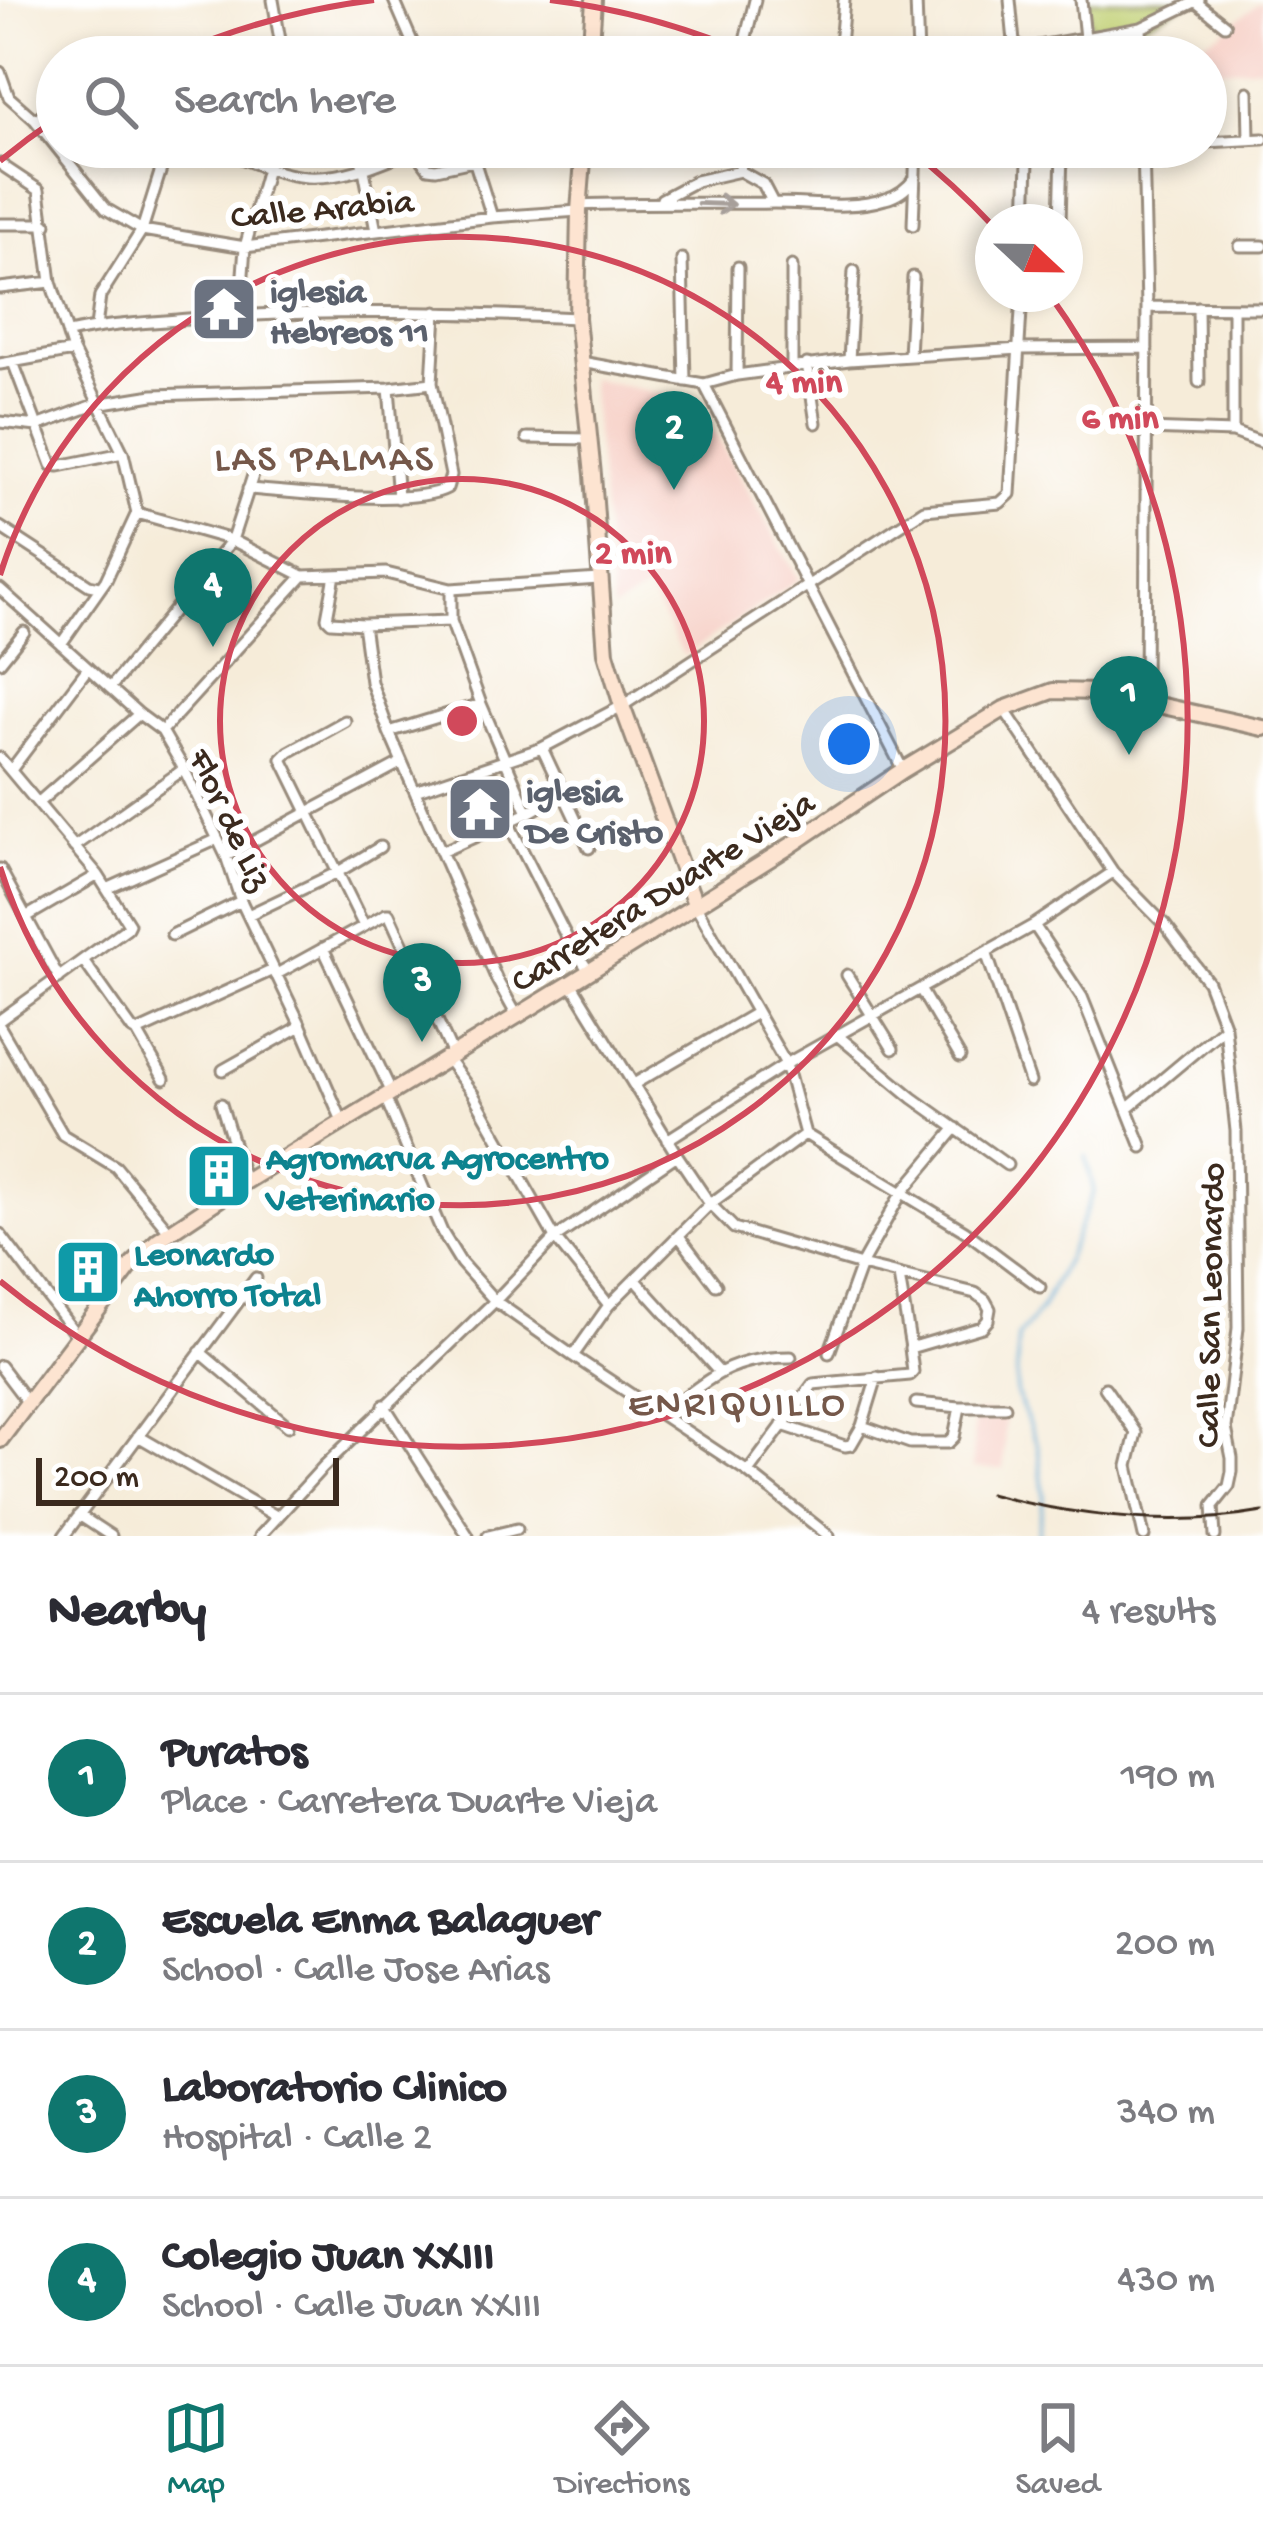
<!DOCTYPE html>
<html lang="en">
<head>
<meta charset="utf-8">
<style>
	body { margin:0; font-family:"Gochi Hand",sans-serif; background:#f7f7f7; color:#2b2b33 }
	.compass { position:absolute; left:975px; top:204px; width:108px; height:108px; border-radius:50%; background:#fff; box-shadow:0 6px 18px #0003; rotate:112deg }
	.scale { position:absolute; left:36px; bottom:30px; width:303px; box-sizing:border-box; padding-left:12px; border:6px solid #3b2a1e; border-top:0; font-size:33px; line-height:42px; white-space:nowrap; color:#3b2a1e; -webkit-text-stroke:9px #fff; paint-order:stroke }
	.you { position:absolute; left:849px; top:744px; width:42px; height:42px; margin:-30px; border:9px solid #fff; border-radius:50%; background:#1a73e8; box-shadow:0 0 0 18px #1a73e833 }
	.badge { display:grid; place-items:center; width:78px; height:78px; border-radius:50%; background:#0f766e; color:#fff; font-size:39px; font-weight:700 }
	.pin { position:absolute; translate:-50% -99px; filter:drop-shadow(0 3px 6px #0008) }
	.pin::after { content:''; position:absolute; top:63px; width:42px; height:36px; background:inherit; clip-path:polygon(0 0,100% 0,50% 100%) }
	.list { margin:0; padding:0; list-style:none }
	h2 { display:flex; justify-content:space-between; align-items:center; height:156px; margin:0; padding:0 48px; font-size:51px }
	h2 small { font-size:39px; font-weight:400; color:#7c7c81 }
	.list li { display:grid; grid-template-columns:78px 1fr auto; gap:36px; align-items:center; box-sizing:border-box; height:168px; padding:0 48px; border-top:3px solid #e1e1e2 }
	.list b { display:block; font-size:45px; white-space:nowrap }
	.list p { margin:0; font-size:39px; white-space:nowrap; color:#7c7c81 }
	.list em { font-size:39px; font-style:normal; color:#7c7c81 }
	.icon { flex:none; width:66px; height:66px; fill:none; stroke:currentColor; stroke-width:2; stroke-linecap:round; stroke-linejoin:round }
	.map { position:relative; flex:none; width:1263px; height:1536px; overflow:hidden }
	.search { position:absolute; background:#fff; box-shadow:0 6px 18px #0003; left:36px; right:36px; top:36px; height:132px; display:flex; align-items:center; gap:30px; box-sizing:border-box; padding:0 42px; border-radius:66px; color:#7c7c81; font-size:45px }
	.sheet { height:828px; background:#fff }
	nav { display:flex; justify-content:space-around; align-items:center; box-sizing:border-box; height:168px; border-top:3px solid #e1e1e2; background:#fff; font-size:33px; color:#7c7c81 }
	nav a { display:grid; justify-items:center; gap:6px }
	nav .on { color:#0f766e }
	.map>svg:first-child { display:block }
</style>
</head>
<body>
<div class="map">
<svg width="1263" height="1536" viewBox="0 0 1263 1536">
	<rect width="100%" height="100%" fill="#fff"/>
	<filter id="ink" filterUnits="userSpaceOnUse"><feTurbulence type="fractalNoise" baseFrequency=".00833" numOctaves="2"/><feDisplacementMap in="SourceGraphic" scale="24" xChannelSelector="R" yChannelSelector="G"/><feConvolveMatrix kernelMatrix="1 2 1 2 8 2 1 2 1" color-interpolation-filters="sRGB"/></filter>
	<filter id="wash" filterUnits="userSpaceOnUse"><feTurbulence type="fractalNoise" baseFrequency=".004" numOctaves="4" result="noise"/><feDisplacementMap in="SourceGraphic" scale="48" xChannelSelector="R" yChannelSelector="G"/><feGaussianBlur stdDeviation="2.7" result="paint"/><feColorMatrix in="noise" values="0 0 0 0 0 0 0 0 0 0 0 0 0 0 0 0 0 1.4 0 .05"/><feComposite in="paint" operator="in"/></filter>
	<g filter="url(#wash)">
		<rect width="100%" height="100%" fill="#f6ecd9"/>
		<!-- built -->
		<path fill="#f7d1c8" d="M1258,3H1263V66L1206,70V57H1178V55L1222,32Z
			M590,378L697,402L799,579L684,656L647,589L613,610Z
			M974,1412H1005L1004,1469L973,1468Z"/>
		<!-- green -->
		<path fill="#c0cf71" stroke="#7e7c48" stroke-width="3" d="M1088,0H1193L1137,27L1091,30Z"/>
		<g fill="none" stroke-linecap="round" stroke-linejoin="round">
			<!-- stream -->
			<path stroke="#5ba9d4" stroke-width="3" d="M1037,1536L1044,1497L1038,1447L1016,1392L1018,1337L1041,1309L1066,1259L1094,1192L1086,1156"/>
		</g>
	</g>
	<g filter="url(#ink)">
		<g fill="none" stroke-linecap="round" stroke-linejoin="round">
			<defs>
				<path id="street" d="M273,0L283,57
					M394,0L417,53
					M916,0L918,57
					M1010,0L1014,42L1022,49L1141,28L1199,0
					M1081,0L1085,38
					M1196,2L1225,25
					M1141,28L1142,57
					M406,57L417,53L452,57
					M741,57L755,0
					M839,57L844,0
					M0,72L9,97L35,120L106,209L142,230L245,247L492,217L579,211
					M1248,92L1249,139
					M35,120L57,103
					M1206,142L1263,139
					M215,147C243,158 276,175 307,177C347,179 383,162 419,147
					M357,147L364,170L376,231
					M470,147L492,217
					M1143,147L1147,307L1145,702
					M414,149L428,168L436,169L473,161
					M0,164L39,190L51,282L73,351L123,453L137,513
					M740,171L741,147
					M662,199L696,181L740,171L763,184L773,203
					M580,205C645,202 709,204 774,203C811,203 850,210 885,199C898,196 907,189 915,178
					M1026,222L1028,160L1033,152L1112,147
					M1060,222L1062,150
					M0,224H46
					M913,225L916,147
					M1240,246H1263
					M682,259L685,381
					M792,266V366
					M0,288L51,282
					M1147,307L1263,308
					M1198,307L1199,382
					M240,315L245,247L273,147
					M96,327L100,296L142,230L168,147
					M69,333C108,324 148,323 188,319C318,309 447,312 577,318
					M909,356L913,277
					M849,360L854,271
					M13,362L52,465L59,466L123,453
					M581,362L704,384L737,375L849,360L1020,349L1147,348
					M0,364L73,351
					M807,364L816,423
					M737,375L738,267
					M704,384L903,770
					M389,388L398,498
					M0,422L37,426L97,404L153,395L389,388L432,383
					M1147,429L1233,432L1263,443
					M1233,432V308
					M527,438L589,439
					M248,489C292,492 413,507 447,488L451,475L432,383L436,312
					M137,513L232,540L303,576L386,573L451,589L599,579
					M0,527L89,585L99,587
					M335,575L327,618L331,622L363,624L451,621
					M0,589L139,714L162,731L184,769L226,856L241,901L301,1026L343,1123
					M451,589V621L481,704L528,813
					M363,624L371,682L389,732L497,980L517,1016
					M61,644L106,580L137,513
					M0,662L24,632
					M110,688L232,540L257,463
					M1004,709L1113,872L1165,925L1208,982L1225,1027L1236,1131L1238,1328L1226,1428L1232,1458V1472L1229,1486L1213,1506L1215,1536
					M345,721L289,752L282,759L364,926
					M162,731L303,576
					M389,732L481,704
					M542,748L589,848
					M0,758L98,875L129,924L127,928L0,1020
					M11,770L88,668
					M415,791L542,748L622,706L924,510L1000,503L1010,494L1022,294
					M39,802L139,714
					M508,822L568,940L589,971
					M74,847L184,769
					M441,852L528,813L561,794
					M226,856L402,762
					M0,869L59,978
					M109,888L218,839
					M695,904L786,1064L805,1134L965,1231L1040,1287
					M248,915L338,872L380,847
					M26,917L98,875
					M1034,925L1082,997L1142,1147
					M172,935L241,901
					M323,948L392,1093
					M986,952L1030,1082
					M83,960L132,1029L137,1032L164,1079
					M275,975L386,914H389L453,1055
					M847,975L893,1049
					M571,983L677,1155L710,1204L734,1228L861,1265L975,1293L985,1300L990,1309L988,1320L982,1327L910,1348L913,1372L910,1375L813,1384L748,1472
					M920,989L960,1057
					M0,1027L63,1135L116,1167L170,1232
					M137,1032L273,970
					M837,1035L913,1098L1007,1165
					M447,1059L473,1094L555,1238L609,1305
					M223,1070L301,1026
					M634,1084L756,1013
					M385,1097L442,1232L461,1263L495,1301L573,1356L748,1472L829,1536
					M221,1104L245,1182
					M1127,1109L1225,1027
					M667,1140L786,1064L1034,925L1113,872
					M0,1234L77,1336
					M679,1236L716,1285
					M899,1276L911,1348
					M635,1279L719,1372
					M200,1352L288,1426
					M829,1353L861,1265L901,1194L956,1128
					M573,1356L609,1305L710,1204L805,1134
					M0,1366L28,1403
					M1105,1388L1136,1433L1128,1466L1144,1536
					M916,1403L960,1407
					M384,1405L468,1536
					M663,1413C710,1379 729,1357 791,1357
					M782,1425L845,1446L851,1445L862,1426L877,1377
					M862,1426L910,1443H948L954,1437L960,1407H1005
					M138,1436L276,1516
					M79,1515L111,1536
					M64,1536L256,1278
					M260,1536L323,1467L495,1301L555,1238L677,1155
					M488,1536L517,1529"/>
				<path id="secondary" d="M590,57L594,0
					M584,147L579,211L577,318L593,475L606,653L622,706L695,904
					M0,1440L130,1267L158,1240L245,1182L571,983L790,846L903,770L1004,709L1053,691L1099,692L1263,728"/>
			</defs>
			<!-- street casing -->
			<use href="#street" stroke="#988b7c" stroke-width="15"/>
			<!-- secondary casing -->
			<use href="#secondary" stroke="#988b7c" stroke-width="20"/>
			<!-- street -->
			<use href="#street" stroke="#fff" stroke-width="9"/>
			<!-- secondary -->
			<use href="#secondary" stroke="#fde4d1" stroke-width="14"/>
			<!-- rail -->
			<path stroke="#3b2a1e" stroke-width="3" d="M989,1494C1078,1517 1172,1528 1263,1512"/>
		</g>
		<!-- one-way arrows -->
		<defs><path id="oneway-shaft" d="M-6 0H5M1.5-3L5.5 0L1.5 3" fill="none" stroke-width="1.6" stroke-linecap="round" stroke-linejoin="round" transform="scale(3)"/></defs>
		<use stroke="#a79f9a" href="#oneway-shaft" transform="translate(716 204) rotate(2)"/>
	</g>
	<!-- distance rings -->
	<g fill="none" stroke="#d1495b" stroke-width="6">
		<circle cx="462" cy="721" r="242"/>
		<path d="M0 575A484 484 0 1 1 0 867"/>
		<path d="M0 161A726 726 0 0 1 56 119M173 55A726 726 0 0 1 374 0M550 0A726 726 0 0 1 751 55M909 149A726 726 0 0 1 993 226M1049 294A726 726 0 0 1 0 1281"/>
	</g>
	<!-- icons -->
	<defs>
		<symbol id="temple-square" viewBox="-11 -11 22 22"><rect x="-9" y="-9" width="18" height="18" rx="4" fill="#6b7280" stroke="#fff"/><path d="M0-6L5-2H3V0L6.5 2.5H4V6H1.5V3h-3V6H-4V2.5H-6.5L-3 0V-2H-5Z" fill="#fff"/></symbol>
		<symbol id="building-square" viewBox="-11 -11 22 22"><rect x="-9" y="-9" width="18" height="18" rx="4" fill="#0f9aa8" stroke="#fff"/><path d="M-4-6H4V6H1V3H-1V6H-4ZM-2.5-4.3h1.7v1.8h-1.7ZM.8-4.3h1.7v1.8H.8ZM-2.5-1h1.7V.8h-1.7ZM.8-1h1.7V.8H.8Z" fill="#fff"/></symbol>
	</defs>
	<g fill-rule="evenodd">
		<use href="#temple-square" x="186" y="271" width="76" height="76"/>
		<use href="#temple-square" x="442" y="771" width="76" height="76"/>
		<use href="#building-square" x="181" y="1138" width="76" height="76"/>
		<use href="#building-square" x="50" y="1234" width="76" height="76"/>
	</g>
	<g text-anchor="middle" stroke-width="12" stroke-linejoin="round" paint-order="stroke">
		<!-- street labels -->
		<g font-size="36" fill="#3b2a1e" stroke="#fff">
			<text transform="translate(322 206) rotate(-5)" y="13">Calle Arabia</text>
			<text transform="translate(233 818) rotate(65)" y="13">Flor de Liz</text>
			<text transform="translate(661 889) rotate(-32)" y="13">Carretera Duarte Vieja</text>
			<text transform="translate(1207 1305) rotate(-89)" y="13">Calle San Leonardo</text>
		</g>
		<!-- worship labels -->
		<g font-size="36" font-weight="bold" fill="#5b616d" stroke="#fff" text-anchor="start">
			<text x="270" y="301">iglesia<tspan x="270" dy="41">Hebreos 11</tspan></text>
			<text x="526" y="801">iglesia<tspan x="526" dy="41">De Cristo</tspan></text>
		</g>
		<!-- culture labels -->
		<g font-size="36" font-weight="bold" fill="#0d838f" stroke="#fff" text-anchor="start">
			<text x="266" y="1168">Agromarva Agrocentro<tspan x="266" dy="41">Veterinario</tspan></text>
			<text x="134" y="1264">Leonardo<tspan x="134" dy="41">Ahorro Total</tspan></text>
		</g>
		<!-- neighbourhood labels -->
		<g font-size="39" letter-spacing="3" fill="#75584a" stroke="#fff">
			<text x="325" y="469">LAS PALMAS</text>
			<text x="738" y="1414">ENRIQUILLO</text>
		</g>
	</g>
	<circle cx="462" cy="721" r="18" fill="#d1495b" stroke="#fff" stroke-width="6"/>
	<g font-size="36" text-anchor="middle" font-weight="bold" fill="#d1495b" stroke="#fff" stroke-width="12" stroke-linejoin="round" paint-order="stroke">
		<text x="804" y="391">4 min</text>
		<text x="1120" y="427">6 min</text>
		<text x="633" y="562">2 min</text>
	</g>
</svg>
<svg class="compass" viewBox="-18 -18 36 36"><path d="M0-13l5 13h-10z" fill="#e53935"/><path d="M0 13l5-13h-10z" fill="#7c7c81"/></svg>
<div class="scale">200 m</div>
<div class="you"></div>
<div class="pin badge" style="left:1129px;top:755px">1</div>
<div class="pin badge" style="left:674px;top:490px">2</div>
<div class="pin badge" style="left:422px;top:1042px">3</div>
<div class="pin badge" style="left:213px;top:647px">4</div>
<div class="search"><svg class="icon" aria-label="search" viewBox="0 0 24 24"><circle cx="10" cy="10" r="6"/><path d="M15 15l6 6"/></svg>Search here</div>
</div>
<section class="sheet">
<h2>Nearby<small>4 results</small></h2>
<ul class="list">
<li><span class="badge">1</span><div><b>Puratos</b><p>Place · Carretera Duarte Vieja</p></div><em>190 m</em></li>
<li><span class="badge">2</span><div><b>Escuela Enma Balaguer</b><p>School · Calle Jose Arias</p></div><em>200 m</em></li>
<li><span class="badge">3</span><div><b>Laboratorio Clinico</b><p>Hospital · Calle 2</p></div><em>340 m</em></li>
<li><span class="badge">4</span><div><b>Colegio Juan XXIII</b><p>School · Calle Juan XXIII</p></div><em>430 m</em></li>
</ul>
</section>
<nav>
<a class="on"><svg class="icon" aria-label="map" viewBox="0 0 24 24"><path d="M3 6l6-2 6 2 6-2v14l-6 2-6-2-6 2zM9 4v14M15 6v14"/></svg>Map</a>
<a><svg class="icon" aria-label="directions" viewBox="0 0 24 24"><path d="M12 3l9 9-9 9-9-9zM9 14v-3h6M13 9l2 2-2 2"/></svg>Directions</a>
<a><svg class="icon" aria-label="saved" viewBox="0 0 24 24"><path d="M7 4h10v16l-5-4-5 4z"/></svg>Saved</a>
</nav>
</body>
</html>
